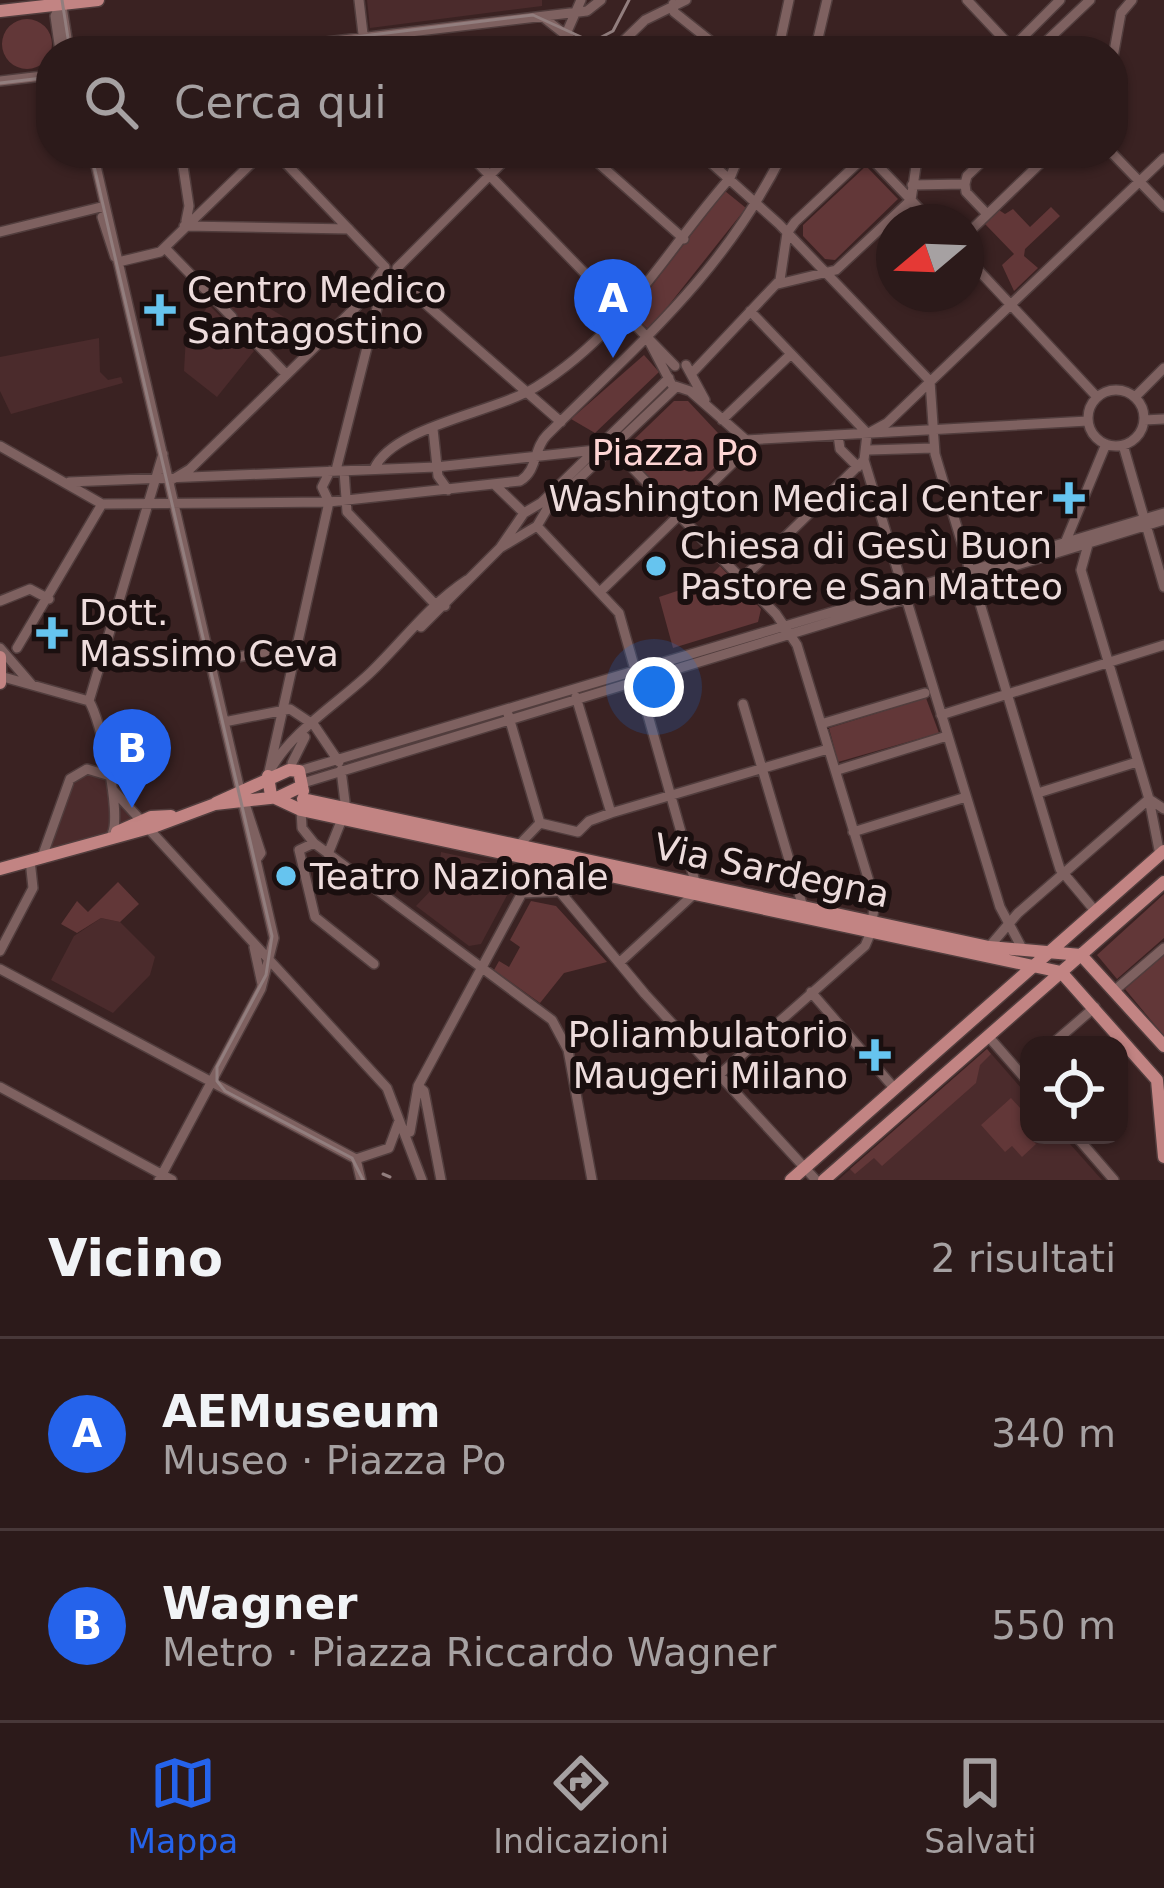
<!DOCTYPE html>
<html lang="it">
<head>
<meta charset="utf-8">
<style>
	body { margin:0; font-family:"DejaVu Sans",sans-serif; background:#382727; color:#f1f3f6 }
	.controls { position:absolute; right:36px; bottom:36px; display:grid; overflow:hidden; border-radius:24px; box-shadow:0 3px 9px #0004 }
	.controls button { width:108px; height:108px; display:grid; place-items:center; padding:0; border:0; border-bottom:3px solid #483839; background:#2c1a1a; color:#f1f3f6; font:60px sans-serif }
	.compass { position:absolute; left:876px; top:204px; width:108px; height:108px; border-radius:50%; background:#2c1a1a; box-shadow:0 3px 9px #0004; rotate:251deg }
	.you { position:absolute; left:654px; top:687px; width:42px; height:42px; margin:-30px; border:9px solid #fff; border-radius:50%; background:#1a73e8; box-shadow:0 0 0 18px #1a73e833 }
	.badge { display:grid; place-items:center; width:78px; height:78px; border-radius:50%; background:#2563eb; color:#fff; font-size:39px; font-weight:700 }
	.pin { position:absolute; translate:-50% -99px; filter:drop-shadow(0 3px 6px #0008) }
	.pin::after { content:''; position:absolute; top:63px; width:42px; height:36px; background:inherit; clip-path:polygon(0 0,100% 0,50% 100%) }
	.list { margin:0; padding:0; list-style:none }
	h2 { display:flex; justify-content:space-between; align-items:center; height:156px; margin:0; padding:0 48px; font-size:51px }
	h2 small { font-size:39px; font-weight:400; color:#a6a1a2 }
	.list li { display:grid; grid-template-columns:78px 1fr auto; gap:36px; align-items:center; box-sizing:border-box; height:192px; padding:0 48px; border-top:3px solid #483839 }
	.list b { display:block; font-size:45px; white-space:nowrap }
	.list p { margin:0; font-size:39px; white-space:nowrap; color:#a6a1a2 }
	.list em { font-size:39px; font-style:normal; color:#a6a1a2 }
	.icon { flex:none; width:66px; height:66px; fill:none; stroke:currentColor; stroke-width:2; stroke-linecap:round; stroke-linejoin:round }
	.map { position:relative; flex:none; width:1164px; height:1180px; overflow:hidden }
	.search { position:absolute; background:#2c1a1a; box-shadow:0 3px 9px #0004; left:36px; right:36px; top:36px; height:132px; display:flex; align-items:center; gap:30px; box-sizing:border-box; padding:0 42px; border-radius:48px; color:#a6a1a2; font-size:45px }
	.sheet { height:540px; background:#2c1a1a }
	nav { display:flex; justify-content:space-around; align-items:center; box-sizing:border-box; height:168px; border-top:3px solid #483839; background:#2c1a1a; font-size:33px; color:#a6a1a2 }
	nav a { display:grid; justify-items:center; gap:6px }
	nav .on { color:#2563eb }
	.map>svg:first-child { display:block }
</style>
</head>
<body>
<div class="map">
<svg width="1164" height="1180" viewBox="0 0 1164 1180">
	<rect width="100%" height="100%" fill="#3a2222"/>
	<!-- built -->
	<path fill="#4b2b2c" d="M367,0H542V6L370,28Z
		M227,283L284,317L264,341L245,320L234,330L254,351L217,397L184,371L186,335L209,305L226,322L236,313L218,294Z
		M99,338L100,372L108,380L121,377L123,383L11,414L0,391V357Z
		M84,769L107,775L141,821L42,856L66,783Z
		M441,852L501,865L511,888L481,944L469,946L416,906L437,884Z
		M101,918L120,922L155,957L150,975L113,1013L51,980L74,936Z
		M987,1049L1029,1097V1135H1062L1102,1180H838Z"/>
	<!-- green -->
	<path fill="#623738" d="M2 44a25 25 0 1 1 50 0a25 25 0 1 1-50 0Z
		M866,166L898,199L835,260L825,259L803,236V225Z
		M725,191L746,208L649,330L631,313Z
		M1051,207L1060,216L1025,249L1024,256L1038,268L1014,291L1002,265L1014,254L985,224L999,210L1005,214L1013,209L1030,227Z
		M644,355L659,372L595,433L571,419Z
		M674,401H688L733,449L675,507L621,452Z
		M720,566L761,609L758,622L673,648L659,597L704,582Z
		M926,698L939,733L838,762L829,728Z
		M118,882L139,904L120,922L101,918L77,933L61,924L77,901L88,912Z
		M1164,894V938L1117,979L1097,955Z
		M531,901L556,906L607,962L564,973L540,1003L494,970L499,961L509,967L520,947L510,940Z
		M1164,955V1036L1125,989Z
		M987,1049L991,1054L980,1065L976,1083L882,1166L874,1158L855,1174L850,1169Z
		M1011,1098L1029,1118L1024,1130L1036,1144L1022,1157L1012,1146L1005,1152L981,1125Z"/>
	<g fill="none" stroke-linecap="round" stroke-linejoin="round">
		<defs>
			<path id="minor" d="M61,0L69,51
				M359,0L365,51
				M967,0L1015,51
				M673,4L674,12L723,51
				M543,17L586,51
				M566,34L581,0
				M60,51L55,16L61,4
				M250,51L587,11L601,0
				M613,51L645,20L686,0
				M778,51L789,0
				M815,51L827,0
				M1009,51L1060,0
				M1036,51L1090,0
				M1113,57L1121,13L1132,0
				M0,81L51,75
				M93,153L274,938L261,989L159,1180
				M181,153L189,206L186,221
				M276,153L385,267
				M468,153L675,366
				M587,153L684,239
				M700,153L779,224L930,381L935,454L1055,853L1060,869L1096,912
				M866,153L932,222
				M1112,153L1164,207
				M965,184L967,176L991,153
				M965,184L966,192L987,214
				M912,185L965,184
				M102,217L115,257
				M184,226L349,229
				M0,232L105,206
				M966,235L1051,153
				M165,248L232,317
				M966,257L1097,397
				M118,262L160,252L262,153
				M397,268L512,153
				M396,278L561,422
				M778,284L836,270L911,200L916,166L928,153
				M750,311L867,433
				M239,325L286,374
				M649,341L672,385L690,391L746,440
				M686,365L705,400
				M693,372L780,280L787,233L795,222L861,160L884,153
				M1088 418a28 28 0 1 1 56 0a28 28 0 1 1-56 0Z
				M1135,397L1164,368
				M722,420L791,354
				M1144,420L1164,419
				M433,429L438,476L448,490
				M867,434L887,423L1164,158
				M838,435L840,449L858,467
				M746,440L1088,421
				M1123,445L1164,587
				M0,446L102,504L329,502L520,481C538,470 533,449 547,435C639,343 724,273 783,153
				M613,448L776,614L797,645L875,901L872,922
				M869,450L933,448
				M864,460L1000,907L1023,950
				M374,469C393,426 494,413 536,387C623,334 665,251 730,178L740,153
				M336,470L379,300L390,281
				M344,471L347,512L432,601L445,606
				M170,481L190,469L357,306L385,267
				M69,482L436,467L596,450
				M495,485L524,513
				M329,502L322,487L330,471
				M537,526L619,613L696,885
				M537,526L547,509L675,388
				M1089,541L1081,570L1149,799L1160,855
				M1065,543L1106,444
				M500,548L524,513L541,503L669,378
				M742,579L864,460L867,434
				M600,592L742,454L746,440
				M0,601L30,589L49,599
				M421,627L500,548L537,526
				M0,648L32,685
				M17,648L102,504
				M210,662L297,646
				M0,676L89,701
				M576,697L611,813
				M89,701L163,454
				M89,701C101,720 122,815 112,834
				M743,704L803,907
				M508,714L540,823
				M941,715L1164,645
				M224,722L290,709L314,725L339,762
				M821,724L925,693
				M292,763L305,737
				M841,769L947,736
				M341,770L346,810
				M270,771C290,732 340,702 371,672C403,641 429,605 467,580
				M299,771L1164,513
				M268,776L329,502
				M303,783L1164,520
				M113,790L387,1088L422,1180
				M1038,793L1137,762
				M1149,799L1164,809
				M246,807L261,853L256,860
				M301,810L302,828L314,843L552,1020L568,1050L592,1180
				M540,823L578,832
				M578,832L589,821L611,813L828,749
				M853,832L966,797
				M314,843L299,850L315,917L374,964
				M517,847L540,823
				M328,854L342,819
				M42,857L70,779L87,769L107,775
				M561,893L645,994L816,1180
				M254,947L262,984
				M989,947L1018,913L1149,799
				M0,951L33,888L30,860
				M619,963L694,894
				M0,969L356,1159
				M1115,990L1164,948
				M811,992L895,1089
				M988,1036L1029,1083
				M1051,1045L1095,1007
				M719,1075L865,946L871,932
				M418,1086L424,1091L441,1180
				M0,1087L172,1180
				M410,1132L418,1086L522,893L568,891L587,872
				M1075,1135L1114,1180
				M356,1159L389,1148L399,1121
				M356,1159L361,1180"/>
			<path id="major" d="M0,11L98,0
				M0,657V683
				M268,776L271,796L301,810L1061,972L1157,1080L1164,1157
				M303,799L989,947L1081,955L1164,1046
				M216,803L289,770L299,771L303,791
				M117,832L151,817L171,816
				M0,869L156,826L215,804L279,797L302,786
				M791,1180L1164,851
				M824,1180L1164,882"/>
		</defs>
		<!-- minor casing -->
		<use href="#minor" stroke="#513d3d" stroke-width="12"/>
		<!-- major casing -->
		<use href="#major" stroke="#513d3d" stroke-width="15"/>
		<!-- minor -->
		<use href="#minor" stroke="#7e6160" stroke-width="9"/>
		<!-- major -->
		<use href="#major" stroke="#c28483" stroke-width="12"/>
		<!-- tram -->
		<path stroke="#927e7e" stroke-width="3" d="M62,0L70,51
			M241,51L533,15L592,42L613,31L629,0
			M0,83L51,77
			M91,153L272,936L266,975L217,1067V1081L225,1091L352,1158L363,1180
			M383,1174L390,1177"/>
	</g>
	<!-- markers -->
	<g fill="#66c4ef" stroke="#1a0f0f" stroke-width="4.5">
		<path d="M154 292h12v12h12v12h-12v12h-12v-12h-12v-12h12z"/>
		<path d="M1063 480h12v12h12v12h-12v12h-12v-12h-12v-12h12z"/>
		<circle cx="656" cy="566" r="12"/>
		<path d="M46 615h12v12h12v12h-12v12h-12v-12h-12v-12h12z"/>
		<circle cx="286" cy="876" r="12"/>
		<path d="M869 1037h12v12h12v12h-12v12h-12v-12h-12v-12h12z"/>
	</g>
	<g text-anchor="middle" stroke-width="12" stroke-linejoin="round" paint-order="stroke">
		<!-- poi labels -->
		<g font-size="36" fill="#eddcdc" stroke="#1a0f0f" text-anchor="start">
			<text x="187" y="302">Centro Medico<tspan x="187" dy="41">Santagostino</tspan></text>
			<text x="1042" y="511" text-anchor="end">Washington Medical Center</text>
			<text x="680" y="558">Chiesa di Gesù Buon<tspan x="680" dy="41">Pastore e San Matteo</tspan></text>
			<text x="79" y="625">Dott.<tspan x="79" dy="41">Massimo Ceva</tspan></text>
			<text x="310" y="889">Teatro Nazionale</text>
			<text x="848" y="1047" text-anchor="end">Poliambulatorio<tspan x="848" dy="41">Maugeri Milano</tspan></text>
		</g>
		<!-- park labels -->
		<g font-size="36" fill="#fed5d4" stroke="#1a0f0f">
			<text x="675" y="465">Piazza Po</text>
		</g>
		<!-- street labels -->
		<g font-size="36" fill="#eddcdc" stroke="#1a0f0f">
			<text transform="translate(772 870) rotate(12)" y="13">Via Sardegna</text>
		</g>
	</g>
</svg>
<div class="controls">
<button><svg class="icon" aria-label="locate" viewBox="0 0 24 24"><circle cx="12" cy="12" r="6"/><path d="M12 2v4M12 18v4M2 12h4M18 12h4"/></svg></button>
</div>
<svg class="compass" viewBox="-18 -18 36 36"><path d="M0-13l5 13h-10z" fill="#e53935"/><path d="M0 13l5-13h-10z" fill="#a6a1a2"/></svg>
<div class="you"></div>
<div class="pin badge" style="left:613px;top:358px">A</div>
<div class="pin badge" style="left:132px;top:808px">B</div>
<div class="search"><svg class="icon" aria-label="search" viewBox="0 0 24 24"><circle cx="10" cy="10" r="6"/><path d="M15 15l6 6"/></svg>Cerca qui</div>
</div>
<section class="sheet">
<h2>Vicino<small>2 risultati</small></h2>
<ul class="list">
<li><span class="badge">A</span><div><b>AEMuseum</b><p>Museo · Piazza Po</p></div><em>340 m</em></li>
<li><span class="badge">B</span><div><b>Wagner</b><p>Metro · Piazza Riccardo Wagner</p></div><em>550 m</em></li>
</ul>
</section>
<nav>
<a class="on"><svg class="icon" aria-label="map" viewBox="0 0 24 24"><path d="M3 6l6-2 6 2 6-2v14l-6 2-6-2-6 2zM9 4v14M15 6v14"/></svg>Mappa</a>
<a><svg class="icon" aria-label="directions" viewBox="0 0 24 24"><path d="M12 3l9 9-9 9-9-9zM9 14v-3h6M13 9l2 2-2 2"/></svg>Indicazioni</a>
<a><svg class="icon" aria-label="saved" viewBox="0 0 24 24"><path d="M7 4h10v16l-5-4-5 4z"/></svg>Salvati</a>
</nav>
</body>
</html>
